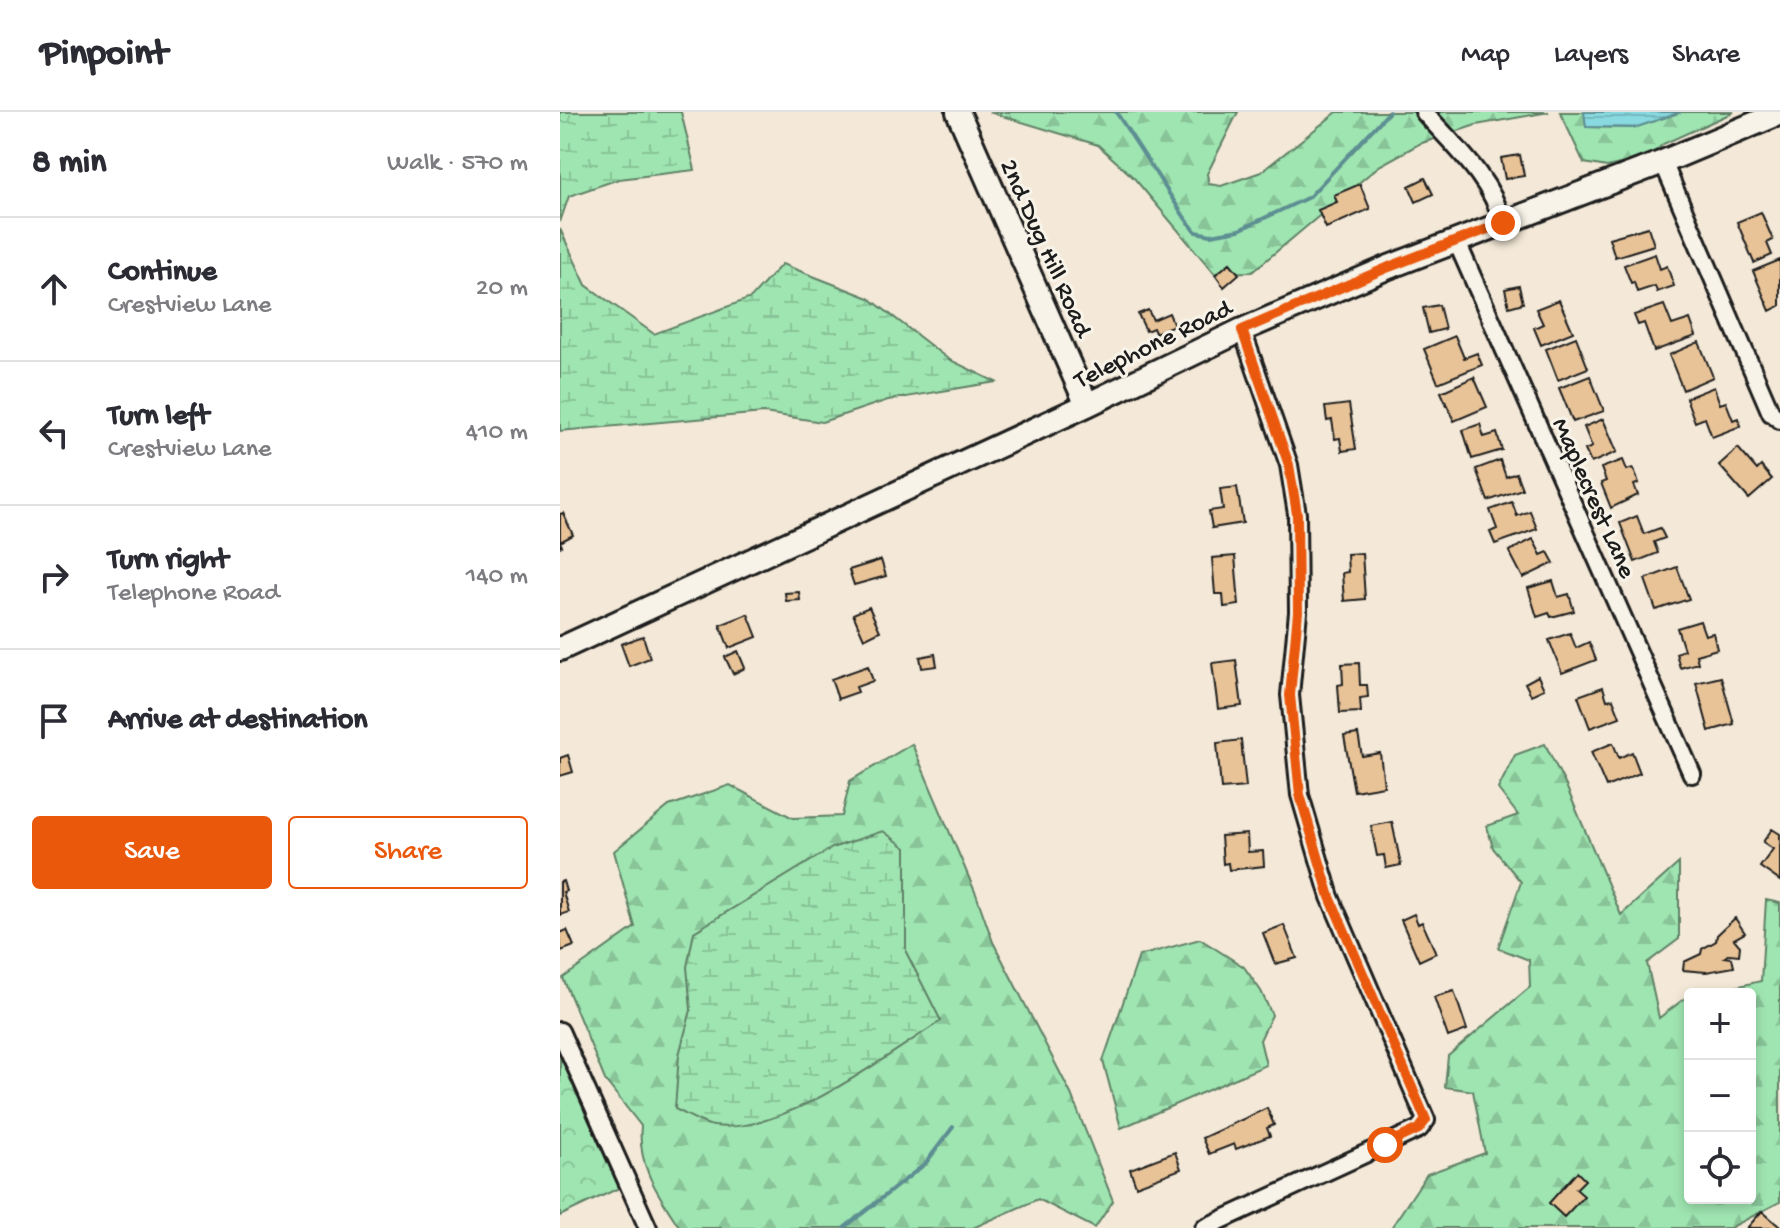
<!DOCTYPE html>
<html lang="en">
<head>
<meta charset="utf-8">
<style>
	body { margin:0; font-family:"Gochi Hand",sans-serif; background:#f7f7f7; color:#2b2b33 }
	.controls { position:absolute; right:24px; bottom:24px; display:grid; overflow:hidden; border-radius:8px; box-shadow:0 4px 12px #0003 }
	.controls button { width:72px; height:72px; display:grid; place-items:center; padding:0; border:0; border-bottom:2px solid #e1e1e2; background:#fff; color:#2b2b33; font:40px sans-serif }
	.stop { position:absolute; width:24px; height:24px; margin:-18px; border:6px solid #ea580c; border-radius:50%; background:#fff }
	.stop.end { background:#ea580c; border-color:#fff; box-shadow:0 2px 8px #0008 }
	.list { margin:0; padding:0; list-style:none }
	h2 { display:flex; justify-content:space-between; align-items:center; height:104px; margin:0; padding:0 32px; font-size:34px }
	h2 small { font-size:26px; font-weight:400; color:#7c7c81 }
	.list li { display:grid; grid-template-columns:52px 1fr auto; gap:24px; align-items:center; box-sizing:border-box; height:144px; padding:0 32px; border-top:2px solid #e1e1e2 }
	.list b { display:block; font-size:30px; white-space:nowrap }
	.list p { margin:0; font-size:26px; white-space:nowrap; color:#7c7c81 }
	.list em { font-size:26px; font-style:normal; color:#7c7c81 }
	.actions { display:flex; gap:16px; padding:24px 32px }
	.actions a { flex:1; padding:18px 0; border:2px solid #ea580c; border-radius:8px; text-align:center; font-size:28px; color:#ea580c }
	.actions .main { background:#ea580c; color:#fff }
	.icon { flex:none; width:44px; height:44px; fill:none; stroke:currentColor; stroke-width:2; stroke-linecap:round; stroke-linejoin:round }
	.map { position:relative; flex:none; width:1220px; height:1116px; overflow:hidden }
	header { display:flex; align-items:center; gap:48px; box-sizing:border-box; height:112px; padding:0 40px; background:#fff; border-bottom:2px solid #e1e1e2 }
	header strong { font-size:38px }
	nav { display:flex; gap:44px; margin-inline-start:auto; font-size:28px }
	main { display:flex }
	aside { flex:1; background:#fff }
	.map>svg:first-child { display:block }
</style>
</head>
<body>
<header>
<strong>Pinpoint</strong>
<nav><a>Map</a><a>Layers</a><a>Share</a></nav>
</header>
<main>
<aside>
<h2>8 min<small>Walk · 570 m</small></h2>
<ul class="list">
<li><svg class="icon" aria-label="ahead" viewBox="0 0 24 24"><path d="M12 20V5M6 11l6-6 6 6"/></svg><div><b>Continue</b><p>Crestview Lane</p></div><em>20 m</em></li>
<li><svg class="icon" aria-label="left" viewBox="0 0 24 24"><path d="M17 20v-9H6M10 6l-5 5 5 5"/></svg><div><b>Turn left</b><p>Crestview Lane</p></div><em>410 m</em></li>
<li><svg class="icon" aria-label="right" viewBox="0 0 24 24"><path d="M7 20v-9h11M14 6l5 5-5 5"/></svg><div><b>Turn right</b><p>Telephone Road</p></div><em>140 m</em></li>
<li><svg class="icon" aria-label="arrive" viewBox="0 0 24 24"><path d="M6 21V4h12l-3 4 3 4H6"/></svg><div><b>Arrive at destination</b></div></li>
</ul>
<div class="actions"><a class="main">Save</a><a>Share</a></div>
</aside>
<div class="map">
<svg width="1220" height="1116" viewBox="0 0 1220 1116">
	<defs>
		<pattern id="forest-firs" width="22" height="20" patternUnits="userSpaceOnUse" patternTransform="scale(2)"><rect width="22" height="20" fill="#9fe5b1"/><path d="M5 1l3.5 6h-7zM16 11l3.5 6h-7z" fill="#88c498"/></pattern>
		<pattern id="wetland-marsh" width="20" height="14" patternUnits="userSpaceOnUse" patternTransform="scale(2)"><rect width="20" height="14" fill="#9fe5b1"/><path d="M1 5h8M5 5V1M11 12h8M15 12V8" fill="none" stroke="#88c498"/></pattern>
		<pattern id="park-crowns" width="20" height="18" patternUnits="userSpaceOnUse" patternTransform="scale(2)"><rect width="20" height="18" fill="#9fe5b1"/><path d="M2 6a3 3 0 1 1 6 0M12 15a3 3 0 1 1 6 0" fill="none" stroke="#88c498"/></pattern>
		<pattern id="water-rules" width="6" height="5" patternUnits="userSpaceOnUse" patternTransform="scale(2)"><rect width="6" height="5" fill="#88dae0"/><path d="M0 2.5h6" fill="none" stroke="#75bac0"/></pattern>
	</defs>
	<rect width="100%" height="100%" fill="#f4e9d8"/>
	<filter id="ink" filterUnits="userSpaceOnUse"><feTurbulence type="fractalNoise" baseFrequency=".0125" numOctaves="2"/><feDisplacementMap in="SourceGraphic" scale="16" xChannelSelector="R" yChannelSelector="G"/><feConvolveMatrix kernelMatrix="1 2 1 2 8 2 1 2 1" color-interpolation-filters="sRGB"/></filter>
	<g filter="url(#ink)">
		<!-- forest -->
		<path fill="url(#forest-firs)" stroke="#5e8066" stroke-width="2" d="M429,0H678L647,62L649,72L661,74L701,60L777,0H989L916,13L859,32L819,54L692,160L654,161L574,66L538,33Z
			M1000,0H1024L1027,15L1074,16L1121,0H1174L1103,32L1089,45L1047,55L1024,51Z
			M352,632L416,782L433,830L511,982L553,1089L535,1116L478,1087L413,1116H120C99,1083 77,1055 81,1014L45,968L3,866L75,815L54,739L109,694L170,673L233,706L282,704L290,669Z
			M985,632L1007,676L1061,803L1119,751V827L1087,851L1099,906L1124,887L1130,885V1086H1190V882H1145L1201,869L1206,788L1220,791V1090L1170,1116H831L867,1062L925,1041L913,979L885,975L888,944L970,875L969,848L938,836L961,770L933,736L927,714L958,703L938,677L955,643Z
			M640,827L684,855L701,879L712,903L700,928L706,953L561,1016L543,949L579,844Z"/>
		<!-- wetland -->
		<path fill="url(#wetland-marsh)" stroke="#5e8066" stroke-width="2" d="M0,0H121L135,58L59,67L9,84L0,110Z
			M0,117L26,173L94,222L191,186L222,152L309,186L388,247L436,270L328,288L262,310L204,301L0,319Z
			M323,719L346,736V840L381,909C324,945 224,1023 154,1014C142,1012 126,1002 115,997L119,943L131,898L127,855L134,820L272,736Z"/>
		<!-- park -->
		<path fill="url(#park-crowns)" stroke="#5e8066" stroke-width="2" d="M0,944L59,1076L0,1104Z"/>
		<!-- water -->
		<path fill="url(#water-rules)" stroke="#5d8e92" stroke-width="2" d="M1024,0H1121L1074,16L1026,15Z"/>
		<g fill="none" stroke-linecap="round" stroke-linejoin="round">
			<!-- stream -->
			<path stroke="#5d8e92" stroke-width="4" d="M556,0L625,106L636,120L651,123L679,118L749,85L829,0
				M284,1116L365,1052L393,1015"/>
		</g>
		<!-- building -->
		<path fill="#e8c398" stroke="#1c1c1c" stroke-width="2" d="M960,43L964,64L945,67L941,46Z
			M865,66L873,82L856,90L849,74Z
			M800,72L810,97L766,116L758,98L777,90L774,83Z
			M1201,100L1213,128L1207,131L1212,143L1194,151L1177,110Z
			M1088,115L1094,133L1055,145L1049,126Z
			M1095,142L1100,157L1107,154L1114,174L1097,180L1095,174L1077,180L1074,170L1071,171L1064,153Z
			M1220,148V194L1210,199L1193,159Z
			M670,151L679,162L664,175L655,163Z
			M959,174L963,191L949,195L945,177Z
			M999,188L1013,220L981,233L974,216L983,212L976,197Z
			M879,193L885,217L869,221L863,196Z
			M1104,193L1112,213L1130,207L1136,224L1094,239L1084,211L1078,213L1074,203Z
			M588,198L593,208L609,201L614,213L595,221L593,216L586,219L578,202Z
			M895,224L904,246L917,241L922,253L878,271L864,237Z
			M1016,225L1028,256L998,268L986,237Z
			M1139,230L1153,265L1123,278L1109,243Z
			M1030,264L1044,299L1013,310L999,276Z
			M914,265L927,295L894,309L881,280Z
			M1154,275L1160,292L1166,290L1173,308L1178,306L1181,314L1152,325L1145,306L1135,310L1126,286Z
			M789,292L796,337L782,339L780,326L775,327L772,308L767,309L765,295Z
			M1043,307L1057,340L1031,351L1025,338L1032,335L1024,315Z
			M920,312L924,325L937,321L942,338L912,347L903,318Z
			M1178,336L1197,358L1201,354L1212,367L1189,387L1159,353Z
			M940,348L946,365L956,361L962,377L928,389L916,357Z
			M1063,348L1067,358L1073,356L1079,371L1074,373L1078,383L1051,396L1041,371L1046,369L1041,356Z
			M677,375L683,411L652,416L649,399L663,397L660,377Z
			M952,390L957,404L970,399L977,417L935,432L930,420L937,417L930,398Z
			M3,401L13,423L0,430L2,434L0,435V402Z
			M1077,404L1084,422L1100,416L1105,426L1094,430L1098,441L1075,450L1060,411Z
			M973,427L981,443L988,440L994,451L963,466L949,439Z
			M802,441L805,487L784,489L782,461L788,460L787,442Z
			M675,444L679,493L664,495L663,482H655L652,446Z
			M321,448L326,464L294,473L289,458Z
			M1117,455L1129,487L1096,498L1085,467Z
			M993,469L998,485L1009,482L1014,499L991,505L989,501L977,505L968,476Z
			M239,480L240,488L226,489L225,481Z
			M309,495L320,519L304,527L293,502Z
			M188,502L197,525L169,536L160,513Z
			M1140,509L1145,523L1153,521L1157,537L1136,543L1138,551L1120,556L1116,541L1124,538L1117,516Z
			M1010,521L1016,536L1029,530L1036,548L1002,561L989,528Z
			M83,524L90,546L69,554L61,532Z
			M178,539L185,556L173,562L165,545Z
			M375,542L377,554L362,556L360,545Z
			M676,548L682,594L658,597L652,551Z
			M799,551L800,573H807L808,585L800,586L801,600L780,601L778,573L783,572L782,552Z
			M308,554L313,569L296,575L298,580L278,587L271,567Z
			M978,564L984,577L971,583L965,571Z
			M1161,565L1174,612L1149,619L1136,571Z
			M1043,575L1047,588L1053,587L1060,605L1030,616L1018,584Z
			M798,622L802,644L820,641L824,674L794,679L784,624Z
			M681,628L686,675L661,677L657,631Z
			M1053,631L1059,646L1072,640L1080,661L1046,675L1031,640Z
			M8,643L13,660L0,664V646Z
			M832,710L841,753L826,756L824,743L817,744L811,714Z
			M1212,717L1220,722V769L1200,755L1213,737L1203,730Z
			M687,722L688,740L703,739L704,754L669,758L668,751L663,752L661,724Z
			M3,769L6,779L3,780L9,800L0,803V770Z
			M854,802L858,812L862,810L876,841L859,849L841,808Z
			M1175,806L1185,821L1174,827L1180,834L1179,843L1169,842L1165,845L1172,846L1174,855L1146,860L1123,858L1124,850L1141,842L1142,837L1156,829L1157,823Z
			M724,813L737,846L715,852L703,821Z
			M7,818L14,834L1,839L0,821Z
			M894,879L907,918L888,925L874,885Z
			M707,996L714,1013L707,1016L710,1024L676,1037L674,1032L649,1042L642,1026Z
			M615,1040L621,1057L576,1074L570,1057Z
			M1017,1060L1025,1068L1016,1077L1024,1084L1004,1105L989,1091Z
			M1202,1099L1220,1115V1116H1187Z"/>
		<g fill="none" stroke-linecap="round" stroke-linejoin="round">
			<defs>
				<path id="street" d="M864,0C894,34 931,66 943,111
					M1103,50L1211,301L1220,308
					M896,128L1132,662
					M0,919L88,1116
					M644,1116L859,1017L866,1008L770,785L740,683L730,583L738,500L737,402L729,353L682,218"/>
				<path id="secondary" d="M398,0L527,293
					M0,537L527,293L682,218L829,155L1103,50L1220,1"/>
			</defs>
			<!-- street casing -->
			<use href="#street" stroke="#1c1c1c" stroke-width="22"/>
			<!-- secondary casing -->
			<use href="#secondary" stroke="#1c1c1c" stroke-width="28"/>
			<!-- street -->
			<use href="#street" stroke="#f7f3e8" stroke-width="16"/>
			<!-- secondary -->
			<use href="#secondary" stroke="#f7f3e8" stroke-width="22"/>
		</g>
	</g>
	<g fill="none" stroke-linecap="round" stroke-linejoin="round" filter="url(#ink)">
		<!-- route -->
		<path stroke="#ea580c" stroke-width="10" d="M825,1033L859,1017L866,1008L770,785L740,683L730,583L738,500L737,402L729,353L682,218L829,155L943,111"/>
	</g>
	<g text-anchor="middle" stroke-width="6" stroke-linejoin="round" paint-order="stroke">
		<!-- street labels -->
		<g font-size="26" fill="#1c1c1c" stroke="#f7f3e8">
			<text transform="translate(488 135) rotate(66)" y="9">2nd Dug Hill Road</text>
			<text transform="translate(592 230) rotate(-26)" y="9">Telephone Road</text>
			<text transform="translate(1036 385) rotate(66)" y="9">Maplecrest Lane</text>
		</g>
	</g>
</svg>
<div class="controls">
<button>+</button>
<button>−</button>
<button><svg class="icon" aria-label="locate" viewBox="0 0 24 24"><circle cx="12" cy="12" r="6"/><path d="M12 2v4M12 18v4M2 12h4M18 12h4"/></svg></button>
</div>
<div class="stop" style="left:825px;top:1033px"></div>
<div class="stop end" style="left:943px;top:111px"></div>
</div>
</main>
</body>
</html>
